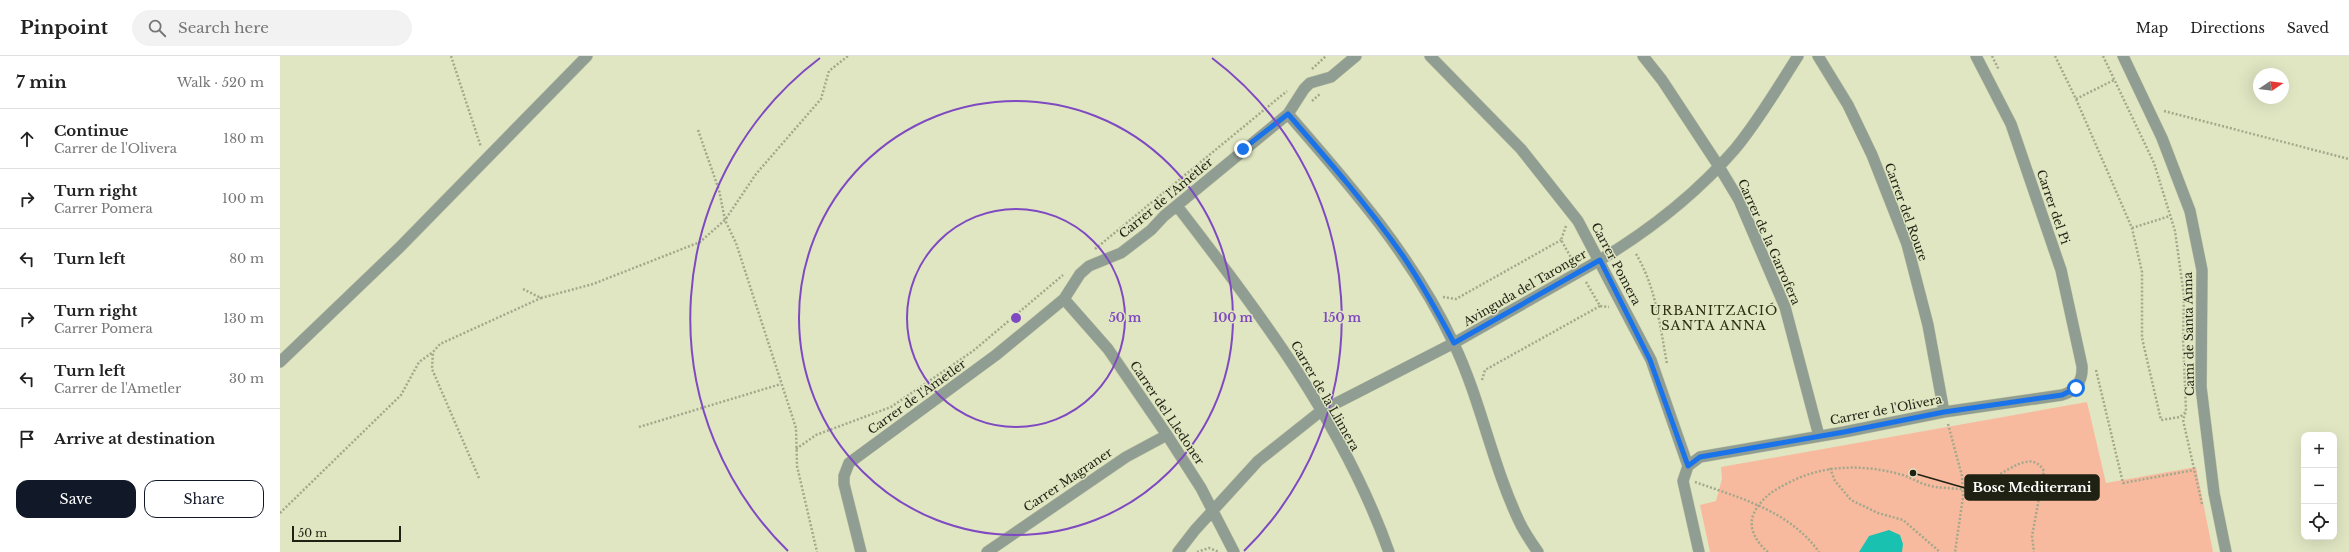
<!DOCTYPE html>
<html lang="en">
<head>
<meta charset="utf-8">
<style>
	body { margin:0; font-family:"Libre Baskerville",serif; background:#f2f2f2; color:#222 }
	.controls { position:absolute; right:12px; bottom:12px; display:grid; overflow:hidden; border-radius:8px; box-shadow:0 4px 16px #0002 }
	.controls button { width:36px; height:36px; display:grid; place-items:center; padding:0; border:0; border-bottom:1px solid #e0e0e0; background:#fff; color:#222; font:20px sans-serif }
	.compass { position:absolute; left:1973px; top:12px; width:36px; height:36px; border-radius:50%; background:#fff; box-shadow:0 4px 16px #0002; rotate:77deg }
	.scale { position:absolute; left:12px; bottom:10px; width:109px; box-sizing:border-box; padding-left:4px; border:2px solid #1f2113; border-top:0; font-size:11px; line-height:14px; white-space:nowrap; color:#1f2113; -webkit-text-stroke:3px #e0e6c2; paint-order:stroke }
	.stop { position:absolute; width:12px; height:12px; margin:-9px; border:3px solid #1a73e8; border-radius:50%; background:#fff }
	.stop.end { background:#1a73e8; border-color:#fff; box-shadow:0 1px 4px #0008 }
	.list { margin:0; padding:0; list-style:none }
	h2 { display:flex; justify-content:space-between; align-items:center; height:52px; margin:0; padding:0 16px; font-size:17px }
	h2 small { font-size:13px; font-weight:400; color:#767676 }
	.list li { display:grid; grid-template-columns:26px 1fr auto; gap:12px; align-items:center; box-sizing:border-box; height:60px; padding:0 16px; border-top:1px solid #e0e0e0 }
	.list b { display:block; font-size:15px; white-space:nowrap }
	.list p { margin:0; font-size:13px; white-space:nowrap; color:#767676 }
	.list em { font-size:13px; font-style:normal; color:#767676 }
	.actions { display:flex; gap:8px; padding:12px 16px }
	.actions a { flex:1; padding:9px 0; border:1px solid #111827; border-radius:12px; text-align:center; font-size:14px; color:#111827 }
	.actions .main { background:#111827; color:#fff }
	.icon { flex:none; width:22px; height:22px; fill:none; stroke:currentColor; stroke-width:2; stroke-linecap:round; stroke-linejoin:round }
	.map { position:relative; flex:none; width:2069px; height:496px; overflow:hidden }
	header { display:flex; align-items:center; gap:24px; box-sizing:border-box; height:56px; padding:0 20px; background:#fff; border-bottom:1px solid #e0e0e0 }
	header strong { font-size:19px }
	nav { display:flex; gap:22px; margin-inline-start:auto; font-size:14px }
	.search { width:280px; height:36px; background:#f2f2f2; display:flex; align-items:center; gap:10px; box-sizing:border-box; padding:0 14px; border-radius:22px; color:#767676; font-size:15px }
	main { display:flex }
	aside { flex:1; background:#fff }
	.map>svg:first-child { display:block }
</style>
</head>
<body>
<header>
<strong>Pinpoint</strong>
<div class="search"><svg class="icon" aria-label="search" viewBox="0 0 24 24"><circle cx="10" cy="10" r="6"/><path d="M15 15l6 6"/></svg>Search here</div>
<nav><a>Map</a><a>Directions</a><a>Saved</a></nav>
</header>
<main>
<aside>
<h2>7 min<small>Walk · 520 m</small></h2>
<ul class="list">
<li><svg class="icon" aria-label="ahead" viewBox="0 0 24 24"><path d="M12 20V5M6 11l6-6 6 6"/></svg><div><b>Continue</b><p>Carrer de l'Olivera</p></div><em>180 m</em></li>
<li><svg class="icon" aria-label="right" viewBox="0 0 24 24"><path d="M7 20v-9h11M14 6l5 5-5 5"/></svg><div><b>Turn right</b><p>Carrer Pomera</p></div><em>100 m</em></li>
<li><svg class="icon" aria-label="left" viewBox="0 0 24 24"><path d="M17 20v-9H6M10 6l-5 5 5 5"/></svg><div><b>Turn left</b></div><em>80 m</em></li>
<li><svg class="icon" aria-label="right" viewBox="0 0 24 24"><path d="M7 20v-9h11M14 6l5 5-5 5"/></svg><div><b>Turn right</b><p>Carrer Pomera</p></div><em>130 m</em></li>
<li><svg class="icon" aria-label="left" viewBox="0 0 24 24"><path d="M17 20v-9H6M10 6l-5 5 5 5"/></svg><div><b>Turn left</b><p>Carrer de l'Ametler</p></div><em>30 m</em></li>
<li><svg class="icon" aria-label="arrive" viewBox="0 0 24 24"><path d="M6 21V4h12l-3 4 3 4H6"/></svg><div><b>Arrive at destination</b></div></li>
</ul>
<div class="actions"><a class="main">Save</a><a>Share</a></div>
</aside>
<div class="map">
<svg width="2069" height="496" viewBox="0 0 2069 496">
	<rect width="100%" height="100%" fill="#e0e6c2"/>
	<!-- green -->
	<path fill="#f8ba9f" d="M1807,346L1826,427L1916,411L1933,496H1430L1420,449L1436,445L1442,423L1441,411Z"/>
	<!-- water -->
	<path fill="#19c1b0" d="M1609,474L1620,479L1623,488L1622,496H1579L1589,480Z"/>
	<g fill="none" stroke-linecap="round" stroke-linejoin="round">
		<defs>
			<path id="pedestrian" d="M1174,287L1320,204"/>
			<path id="minor" d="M1150,0L1241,93L1298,165L1371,304L1408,410
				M1363,0L1382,24L1438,109L1459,144L1505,251L1539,380
				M1538,0L1568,49L1592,99L1627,188L1648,269L1664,356
				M1008,58C1070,129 1134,202 1174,288C1201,345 1212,408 1239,465C1244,476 1251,486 1258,496
				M897,150C980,257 1063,367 1109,496
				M1320,204C1370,174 1417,137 1455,93C1479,64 1498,31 1518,0
				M784,243L828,293L887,379L921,432L954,496
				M0,306L120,191L307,0
				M581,496L564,428V420L569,407L716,299L784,243L800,218L809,210L841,197L871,174L884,160L1008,58L1024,33L1030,27L1051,21L1076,0
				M707,496L846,401L887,379
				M898,496L915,474L978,405L1041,355L1174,287
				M1419,496L1403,425L1408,410L1420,401L1564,376L1664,356L1782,339C1796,335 1803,325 1802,310L1781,214L1731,68L1696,0"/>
			<path id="tertiary" d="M1843,0L1882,82L1910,155L1922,214L1921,331L1934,437L1946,496"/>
		</defs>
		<!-- pedestrian casing -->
		<use href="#pedestrian" stroke="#bdc3a2" stroke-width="12"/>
		<!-- minor casing -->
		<use href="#minor" stroke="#bdc3a2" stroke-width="12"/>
		<!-- tertiary casing -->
		<use href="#tertiary" stroke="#bdc3a2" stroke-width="12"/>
		<!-- path -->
		<path stroke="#a3a88b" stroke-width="2.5" stroke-dasharray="2 2" stroke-linecap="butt" d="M171,0L201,91
			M1712,0L1719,14
			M1775,0L1796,43L1852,172L1862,216V282L1881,364L1900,361L1906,356
			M1823,0L1874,107L1895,175L1904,240L1903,282L1906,355L1903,364L1922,448
			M1032,13L1046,0
			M1796,43L1834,24
			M1032,45L1040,38
			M1884,55L2069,103
			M418,74L439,134L445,164L476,118L541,43L549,15L568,0
			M1286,170L1281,184L1293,205
			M1852,172L1890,160
			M815,193L1007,35
			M1356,198C1376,231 1380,270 1387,308
			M1306,226L1320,250L1329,251
			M243,233L261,242L313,228L420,186L445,164L456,187L516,372L517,410L537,496
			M1163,241L1176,243L1281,184
			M1816,314L1843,427L1914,414
			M1202,324L1205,314L1320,250
			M1668,368L1682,420L1683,441L1675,496
			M359,371L501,328
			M516,393L536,379L611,351L693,295L783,219
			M1550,412L1555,425L1571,444L1598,457L1623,464L1660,496
			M199,422L152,313L153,296L160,288L261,242
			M1415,426C1460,442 1510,455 1539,496
			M0,457L121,339L139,306L153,296
			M917,496L929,492L939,496
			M1488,496C1477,487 1467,472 1474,457C1482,441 1494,434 1510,426C1543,409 1582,408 1619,418C1628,420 1637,426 1647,429C1657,432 1669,432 1680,433C1711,436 1747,385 1764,415L1752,480L1754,496"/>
		<!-- pedestrian -->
		<use href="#pedestrian" stroke="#909d92" stroke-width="11"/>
		<!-- minor -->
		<use href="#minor" stroke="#909d92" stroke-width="11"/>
		<!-- tertiary -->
		<use href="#tertiary" stroke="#909d92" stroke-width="11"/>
	</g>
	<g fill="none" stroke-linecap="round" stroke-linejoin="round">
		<!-- route -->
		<path stroke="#1a73e8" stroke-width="5" d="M963,93L1008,58C1048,104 1088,150 1123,200C1142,228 1158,257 1174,287L1320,204L1370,304L1408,410L1420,401L1564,376L1664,356L1782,339L1796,332"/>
	</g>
	<!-- distance rings -->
	<g fill="none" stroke="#7f4ac1" stroke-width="2">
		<circle cx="736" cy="262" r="109"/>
		<circle cx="736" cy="262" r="217"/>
		<path d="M508 495A326 326 0 0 1 540 2M932 2A326 326 0 0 1 964 495"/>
	</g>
	<g text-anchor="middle" stroke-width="3" stroke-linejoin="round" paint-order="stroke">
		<!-- street labels -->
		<g font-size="12" fill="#1f2113" stroke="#e0e6c2">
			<text transform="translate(886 142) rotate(-40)" y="4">Carrer de l'Ametler</text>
			<text transform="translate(1773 151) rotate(71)" y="4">Carrer del Pi</text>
			<text transform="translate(1626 156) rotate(70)" y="4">Carrer del Roure</text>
			<text transform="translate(1489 186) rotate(66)" y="4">Carrer de la Garrofera</text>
			<text transform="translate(1336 208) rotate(62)" y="4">Carrer Pomera</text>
			<text transform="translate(1245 232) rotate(-30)" y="4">Avinguda del Taronger</text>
			<text transform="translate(1909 278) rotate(-91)" y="4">Camí de Santa Anna</text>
			<text transform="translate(1045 340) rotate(60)" y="4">Carrer de la Llimera</text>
			<text transform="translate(637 341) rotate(-36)" y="4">Carrer de l'Ametler</text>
			<text transform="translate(1606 354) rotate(-11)" y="4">Carrer de l'Olivera</text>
			<text transform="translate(887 357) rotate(56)" y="4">Carrer del Lledoner</text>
			<text transform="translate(788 424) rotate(-34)" y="4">Carrer Magraner</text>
		</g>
		<!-- neighbourhood labels -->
		<g font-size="13" letter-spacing="1" fill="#2c2f11" stroke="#e0e6c2">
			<text x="1434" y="259">URBANITZACIÓ<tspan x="1434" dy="15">SANTA ANNA</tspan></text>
		</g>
	</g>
	<circle cx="736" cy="262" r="6" fill="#7f4ac1" stroke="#e0e6c2" stroke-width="2"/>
	<g font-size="12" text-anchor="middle" font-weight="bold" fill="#7f4ac1" stroke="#e0e6c2" stroke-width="3" stroke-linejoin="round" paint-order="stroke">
		<text x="845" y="266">50 m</text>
		<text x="953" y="266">100 m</text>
		<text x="1062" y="266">150 m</text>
	</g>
	<!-- callouts -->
	<path fill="none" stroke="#1f2113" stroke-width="1.5" d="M1633 417L1685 432"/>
	<circle fill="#1f2113" stroke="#e0e6c2" stroke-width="1.5" cx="1633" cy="417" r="4"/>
	<rect fill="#1f2113" stroke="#1f2113" stroke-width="1.5" x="1685" y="419" width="134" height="25" rx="4"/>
	<g font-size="13" text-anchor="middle" font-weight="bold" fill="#fff">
		<text x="1752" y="436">Bosc Mediterrani</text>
	</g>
</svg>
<div class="controls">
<button>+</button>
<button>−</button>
<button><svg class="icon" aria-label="locate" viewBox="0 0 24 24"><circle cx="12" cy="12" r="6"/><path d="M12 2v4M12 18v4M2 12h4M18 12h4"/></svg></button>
</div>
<svg class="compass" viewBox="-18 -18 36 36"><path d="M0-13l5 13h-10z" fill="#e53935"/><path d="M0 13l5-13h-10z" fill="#767676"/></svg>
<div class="scale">50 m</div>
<div class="stop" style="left:1796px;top:332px"></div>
<div class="stop end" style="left:963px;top:93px"></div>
</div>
</main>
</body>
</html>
